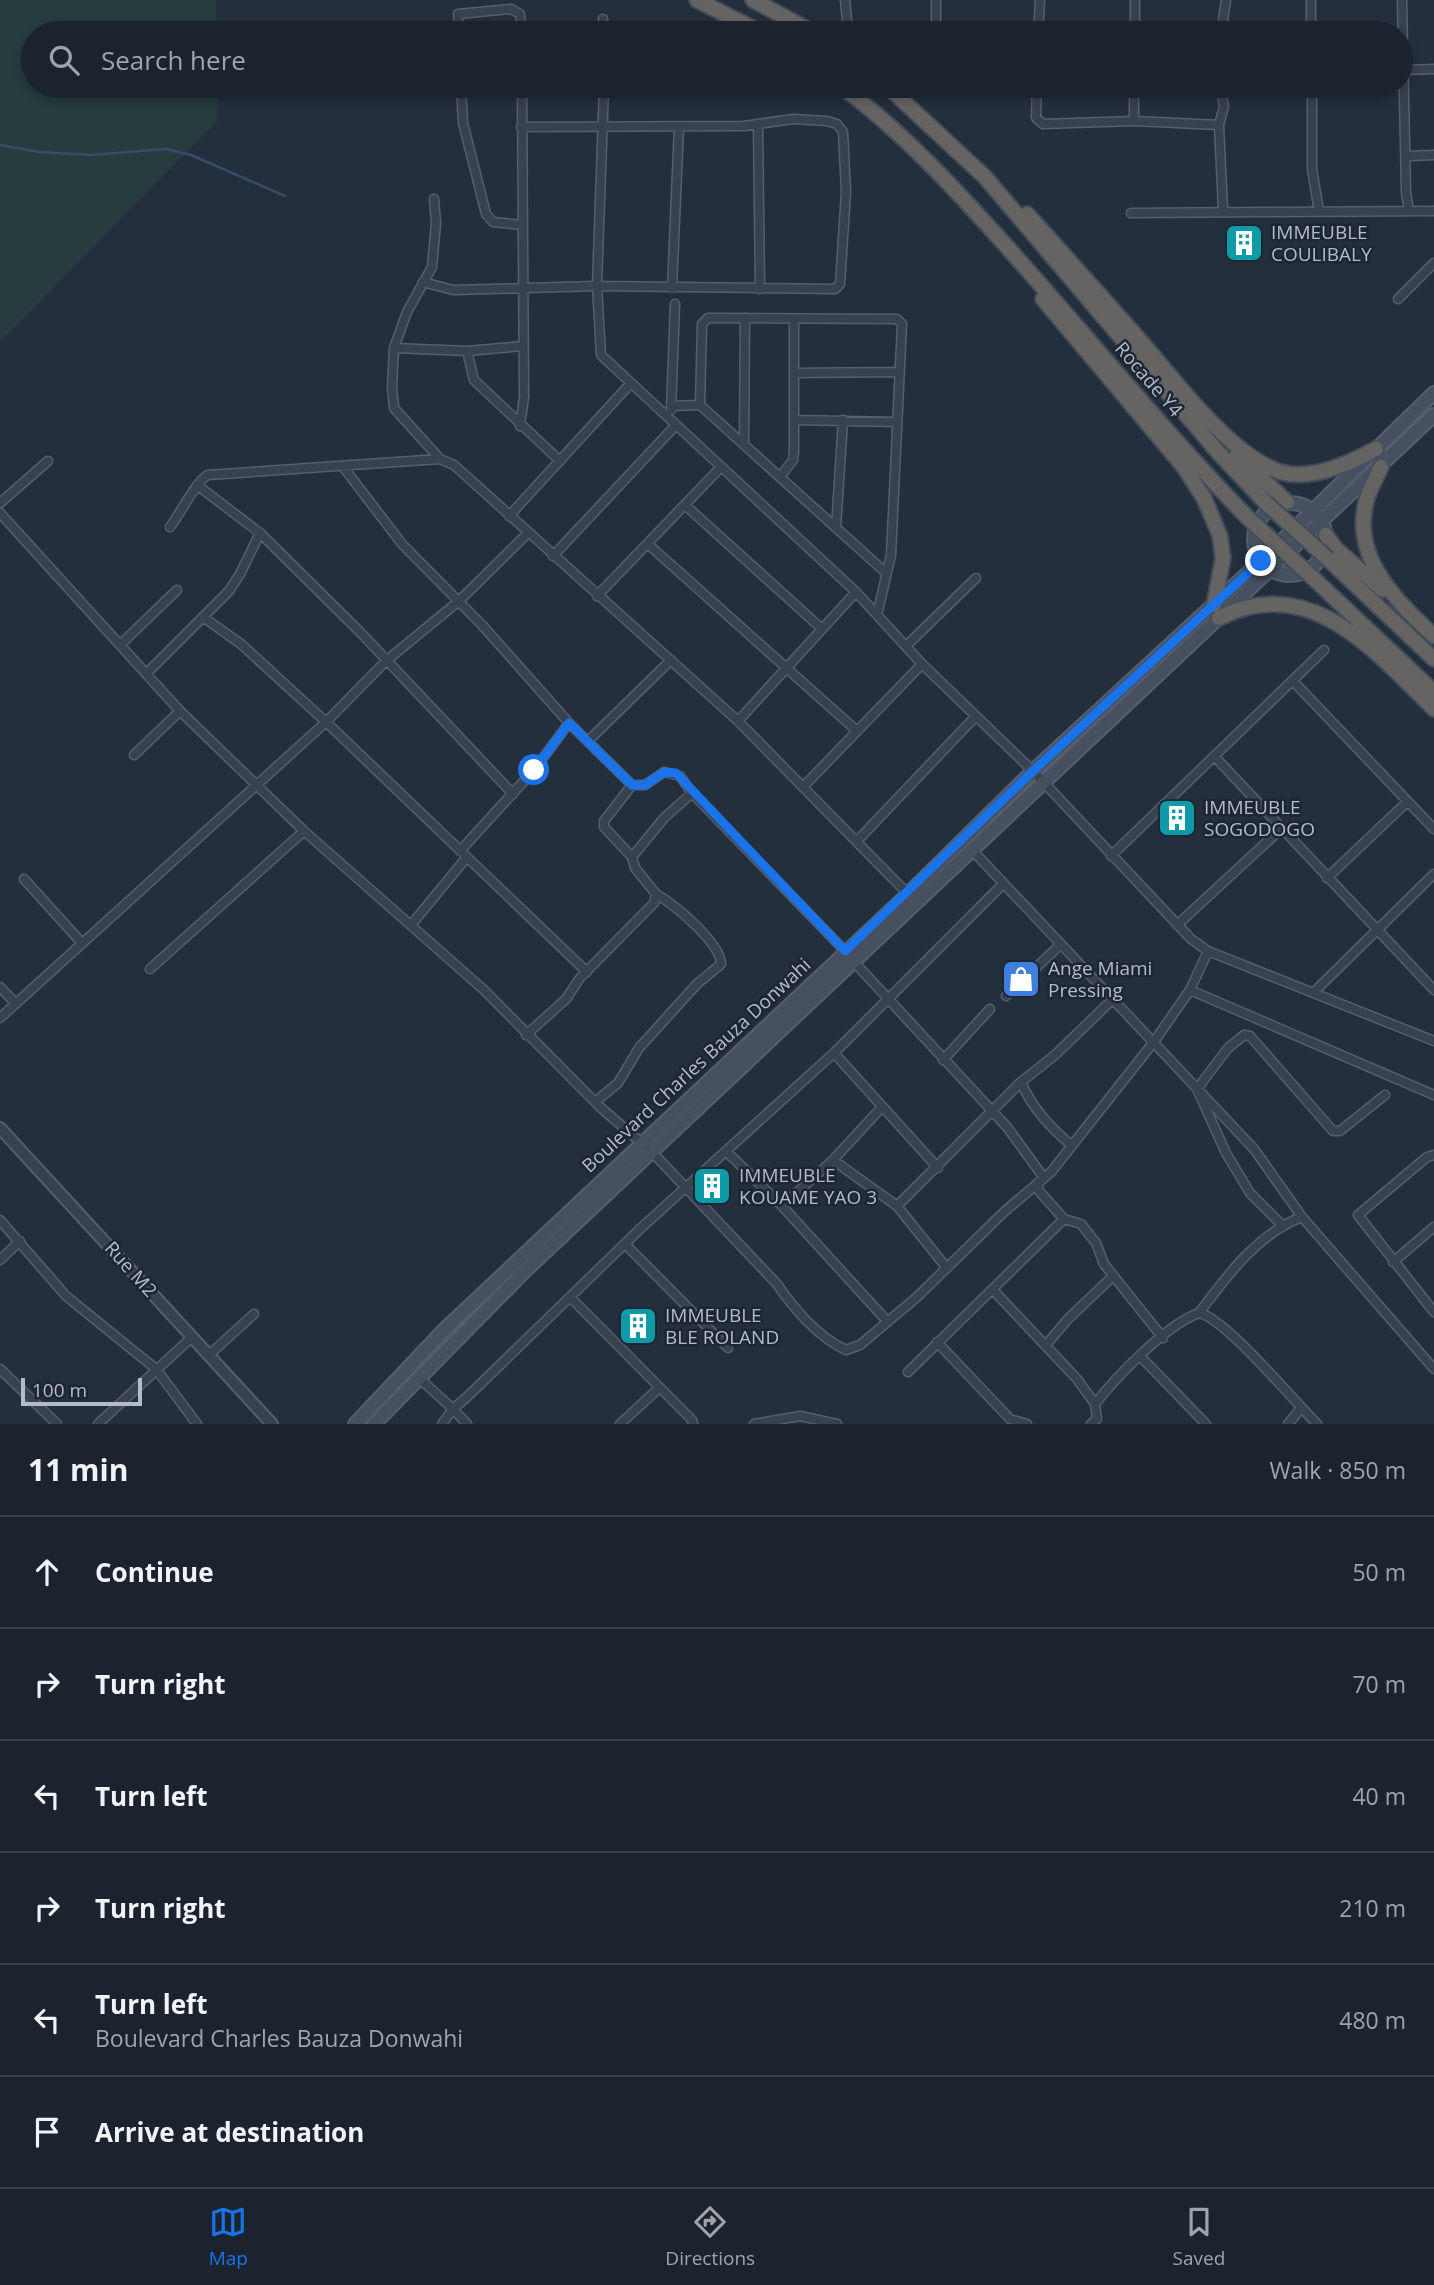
<!DOCTYPE html>
<html lang="en">
<head>
<meta charset="utf-8">
<style>
	body { margin:0; font-family:"Open Sans",sans-serif; background:#282f3a; color:#f1f3f6 }
	.scale { position:absolute; left:21px; bottom:18px; width:121px; box-sizing:border-box; padding-left:7px; border:4px solid #b4bcc9; border-top:0; font-size:19px; line-height:24px; white-space:nowrap; color:#b4bcc9; -webkit-text-stroke:5px #1d2633; paint-order:stroke }
	.stop { position:absolute; width:21px; height:21px; margin:-16px; border:5px solid #1a73e8; border-radius:50%; background:#fff }
	.stop.end { background:#1a73e8; border-color:#fff; box-shadow:0 2px 7px #0008 }
	.list { margin:0; padding:0; list-style:none }
	h2 { display:flex; justify-content:space-between; align-items:center; height:91px; margin:0; padding:0 28px; font-size:30px }
	h2 small { font-size:23px; font-weight:400; color:#a0a4aa }
	.list li { display:grid; grid-template-columns:46px 1fr auto; gap:21px; align-items:center; box-sizing:border-box; height:112px; padding:0 28px; border-top:2px solid #39404a }
	.list b { display:block; font-size:26px; white-space:nowrap }
	.list p { margin:0; font-size:23px; white-space:nowrap; color:#a0a4aa }
	.list em { font-size:23px; font-style:normal; color:#a0a4aa }
	.icon { flex:none; width:38px; height:38px; fill:none; stroke:currentColor; stroke-width:2; stroke-linecap:round; stroke-linejoin:round }
	.map { position:relative; flex:none; width:1434px; height:1424px; overflow:hidden }
	.search { position:absolute; background:#1b232e; box-shadow:0 4px 10px #0003; left:21px; right:21px; top:21px; height:77px; display:flex; align-items:center; gap:18px; box-sizing:border-box; padding:0 24px; border-radius:38px; color:#a0a4aa; font-size:26px }
	.sheet { height:763px; background:#1b232e }
	nav { display:flex; justify-content:space-around; align-items:center; box-sizing:border-box; height:98px; border-top:2px solid #39404a; background:#1b232e; font-size:19px; color:#a0a4aa }
	nav a { display:grid; justify-items:center; gap:4px }
	nav .on { color:#1a73e8 }
	.map>svg:first-child { display:block }
</style>
</head>
<body>
<div class="map">
<svg width="1434" height="1424" viewBox="0 0 1434 1424">
	<rect width="100%" height="100%" fill="#242f3e"/>
	<!-- green -->
	<path fill="#263c3f" d="M0,0H216V33H33V86H217V121L0,342Z"/>
	<g fill="none" stroke-linecap="round" stroke-linejoin="round">
		<!-- stream -->
		<path stroke="#394c67" stroke-width="2.5" d="M0,145L39,152L91,155L166,149L191,155L285,196"/>
		<defs>
			<path id="minor" d="M845,0L848,30
				M1311,0V33
				M1402,0L1406,192L1409,211
				M603,19V33
				M459,33L458,14L511,9L520,14L522,33
				M936,33V0
				M1038,33L1040,0
				M1135,33V0
				M1221,33L1226,0
				M1405,70L1434,69
				M461,86L463,123L486,214L493,222L522,225
				M604,86L597,286L601,355L856,592L922,664L1033,771L1191,939L1208,951L1434,1041
				M1037,86L1036,118L1043,124L1134,121V86
				M1220,86L1224,106L1219,125L1223,210
				M1312,86V169L1319,211
				M1134,121L1219,125
				M758,124L760,289
				M1408,156L1434,155
				M434,199L436,223L432,267L407,312L394,348L392,387L394,408L440,459
				M1131,213L1434,211
				M423,282L453,290L597,286L835,289L840,284L846,192L843,132L837,124L827,121L793,119L744,126L521,127
				M672,288L679,127
				M1398,299L1434,263
				M394,348L467,351L523,346
				M467,351L474,380L560,461
				M794,373L899,372
				M700,405L702,324L708,318L897,319L902,324L891,555L877,615
				M671,406L700,405L885,572
				M671,410L675,304
				M794,420L897,422
				M520,426L524,397L522,86
				M744,445L745,318
				M344,468L402,544L482,625L569,723L632,785H645L664,772L680,776L692,793L845,951
				M780,477L793,460L794,452V319
				M0,503L48,461
				M685,505L822,629
				M0,513L180,711L304,831L484,990L600,1107L652,1152L777,1284C793,1308 819,1338 846,1350L860,1345L917,1297L1004,1212L1051,1172L1153,1043L1190,990L1208,951
				M509,516L631,383
				M170,527C180,514 197,480 208,475L440,459L454,465L738,721L908,894
				M836,528L843,420
				M260,533L361,633L513,794
				M649,545L857,731
				M553,556L676,425
				M597,596L721,467
				M203,617L241,644L326,722L587,972
				M121,644L177,590
				M906,646L976,578
				M147,673L229,591L240,574L260,533L197,485
				M1293,681L1434,829
				M738,721L856,592
				M588,741L671,660
				M134,755L180,711
				M1215,757L1434,990
				M804,786L922,664
				M857,841L976,716
				M460,851L534,770L569,723
				M973,851L1254,1149L1302,1217L1434,1369
				M1111,856L1324,650
				M632,857L604,827V821L632,785
				M1327,878L1407,802
				M24,879L81,942
				M411,925L467,857
				M1177,925L1281,829
				M855,963L1007,1127L1044,1178
				M150,969L304,831
				M0,987L16,1004
				M1190,990L1434,1095
				M1313,993L1434,874
				M1006,996L1061,944
				M0,1018L326,722L386,661L459,601L527,534
				M526,1035L566,999L580,978L654,903L656,894L635,868L632,857L664,818L692,793
				M834,1053L938,1168
				M943,1060L990,1009
				M595,1102L618,1083L639,1048L697,984L721,964C720,942 675,905 656,894
				M1071,1145C1050,1127 1032,1108 1021,1082L1055,1055L1113,999
				M727,1152L782,1206L887,1321
				M1434,1155L1427,1157L1358,1215L1434,1312
				M833,1160L897,1206L946,1267
				M782,1206L833,1160L882,1107
				M897,1206L1021,1082
				M1064,1219L1081,1224L1096,1243L1104,1264L1163,1338
				M0,1220L66,1296L156,1369L197,1424
				M1281,1224L1250,1193L1226,1153L1197,1089L1228,1048L1244,1035L1250,1036L1333,1131H1340L1385,1095
				M626,1245L728,1348
				M0,1260L20,1241
				M1393,1262L1434,1227
				M993,1290L1077,1379L1095,1404
				M570,1297L692,1420L693,1424
				M1199,1313C1226,1277 1258,1233 1302,1217
				M937,1342L1010,1419L1027,1424
				M1046,1345L1067,1320L1113,1276
				M209,1355L254,1314
				M1140,1356L1206,1424
				M0,1369L57,1424
				M908,1372L1064,1219L1039,1191L1038,1184
				M419,1378L453,1409L468,1396L641,1228L834,1053L1003,884
				M98,1424L191,1338
				M442,1424L453,1409L467,1424
				M620,1424L659,1388
				M754,1424L800,1416L837,1424
				M1091,1424L1097,1419L1095,1404C1116,1377 1167,1324 1199,1313C1224,1317 1295,1402 1317,1424
				M1288,1424L1301,1408"/>
			<path id="tertiary" d="M0,1128L272,1424"/>
			<path id="secondary" d="M1254 539a36 36 0 1 1 72 0a36 36 0 1 1-72 0Z
				M355,1424L445,1329L908,894L1033,771L1261,561L1434,393
				M374,1424L526,1270L1434,415"/>
			<path id="trunk" d="M697,0L762,33
				M753,0L814,33
				M841,86C904,133 956,190 1008,248C1089,338 1164,432 1248,518
				M887,86L985,177L1217,451L1266,503
				M1027,214C1064,255 1101,296 1137,337C1172,376 1237,467 1290,474C1320,477 1350,463 1376,449
				M1043,299L1184,467L1204,498L1220,536L1223,558L1214,605
				M1237,455L1287,502
				M1381,467C1376,478 1369,490 1366,502C1352,558 1396,601 1434,636
				M1326,535L1336,549L1383,590
				M1328,559L1434,659
				M1312,577L1434,692
				M1219,618C1310,572 1374,650 1434,709"/>
		</defs>
		<!-- minor casing -->
		<use href="#minor" stroke="#565f6c" stroke-width="11"/>
		<!-- tertiary casing -->
		<use href="#tertiary" stroke="#565f6c" stroke-width="14"/>
		<!-- secondary casing -->
		<use href="#secondary" stroke="#565f6c" stroke-width="16"/>
		<!-- trunk casing -->
		<use href="#trunk" stroke="#434c59" stroke-width="18"/>
		<!-- minor -->
		<use href="#minor" stroke="#38414e" stroke-width="8"/>
		<!-- tertiary -->
		<use href="#tertiary" stroke="#38414e" stroke-width="10"/>
		<!-- secondary -->
		<use href="#secondary" stroke="#465061" stroke-width="12"/>
		<!-- trunk -->
		<use href="#trunk" stroke="#656462" stroke-width="14"/>
		<defs>
			<path id="trunk-bridge" d="M1266,503L1328,559
				M1248,518L1312,577"/>
		</defs>
		<!-- trunk-bridge casing -->
		<use href="#trunk-bridge" stroke="#434c59" stroke-width="18" stroke-linecap="butt"/>
		<!-- trunk-bridge -->
		<use href="#trunk-bridge" stroke="#656462" stroke-width="14"/>
	</g>
	<g fill="none" stroke-linecap="round" stroke-linejoin="round">
		<!-- route -->
		<path stroke="#1a73e8" stroke-width="9" d="M534,770L569,723L632,785H645L664,772L676,773L845,951L1033,771L1261,561"/>
	</g>
	<!-- icons -->
	<defs>
		<symbol id="building-square" viewBox="-11 -11 22 22"><rect x="-9" y="-9" width="18" height="18" rx="4" fill="#0f9aa8" stroke="#1d2633"/><path d="M-4-6H4V6H1V3H-1V6H-4ZM-2.5-4.3h1.7v1.8h-1.7ZM.8-4.3h1.7v1.8H.8ZM-2.5-1h1.7V.8h-1.7ZM.8-1h1.7V.8H.8Z" fill="#fff"/></symbol>
		<symbol id="shop-square" viewBox="-11 -11 22 22"><rect x="-9" y="-9" width="18" height="18" rx="4" fill="#3f7fe0" stroke="#1d2633"/><path d="M-5-2.5h2.3a2.7 3.5 0 0 1 5.4 0H5L5.5 6h-11ZM-1.5-2.5h3a1.5 2.3 0 0 0-3 0Z" fill="#fff"/></symbol>
	</defs>
	<g fill-rule="evenodd">
		<use href="#building-square" x="1222" y="221" width="44" height="44"/>
		<use href="#building-square" x="1155" y="796" width="44" height="44"/>
		<use href="#shop-square" x="999" y="957" width="44" height="44"/>
		<use href="#building-square" x="690" y="1164" width="44" height="44"/>
		<use href="#building-square" x="616" y="1304" width="44" height="44"/>
	</g>
	<g text-anchor="middle" stroke-width="5" stroke-linejoin="round" paint-order="stroke">
		<!-- poi labels -->
		<g font-size="19" fill="#b4bcc9" stroke="#1d2633" text-anchor="start">
			<text x="1271" y="239">IMMEUBLE<tspan x="1271" dy="22">COULIBALY</tspan></text>
			<text x="1204" y="814">IMMEUBLE<tspan x="1204" dy="22">SOGODOGO</tspan></text>
			<text x="1048" y="975">Ange Miami<tspan x="1048" dy="22">Pressing</tspan></text>
			<text x="739" y="1182">IMMEUBLE<tspan x="739" dy="22">KOUAME YAO 3</tspan></text>
			<text x="665" y="1322">IMMEUBLE<tspan x="665" dy="22">BLE ROLAND</tspan></text>
		</g>
		<!-- street labels -->
		<g font-size="19" fill="#b4bcc9" stroke="#1d2633">
			<text transform="translate(1149 379) rotate(49)" y="7">Rocade Y4</text>
			<text transform="translate(696 1065) rotate(-43)" y="7">Boulevard Charles Bauza Donwahi</text>
			<text transform="translate(131 1269) rotate(48)" y="7">Rue M2</text>
		</g>
	</g>
</svg>
<div class="scale">100 m</div>
<div class="stop" style="left:534px;top:770px"></div>
<div class="stop end" style="left:1261px;top:561px"></div>
<div class="search"><svg class="icon" aria-label="search" viewBox="0 0 24 24"><circle cx="10" cy="10" r="6"/><path d="M15 15l6 6"/></svg>Search here</div>
</div>
<section class="sheet">
<h2>11 min<small>Walk · 850 m</small></h2>
<ul class="list">
<li><svg class="icon" aria-label="ahead" viewBox="0 0 24 24"><path d="M12 20V5M6 11l6-6 6 6"/></svg><div><b>Continue</b></div><em>50 m</em></li>
<li><svg class="icon" aria-label="right" viewBox="0 0 24 24"><path d="M7 20v-9h11M14 6l5 5-5 5"/></svg><div><b>Turn right</b></div><em>70 m</em></li>
<li><svg class="icon" aria-label="left" viewBox="0 0 24 24"><path d="M17 20v-9H6M10 6l-5 5 5 5"/></svg><div><b>Turn left</b></div><em>40 m</em></li>
<li><svg class="icon" aria-label="right" viewBox="0 0 24 24"><path d="M7 20v-9h11M14 6l5 5-5 5"/></svg><div><b>Turn right</b></div><em>210 m</em></li>
<li><svg class="icon" aria-label="left" viewBox="0 0 24 24"><path d="M17 20v-9H6M10 6l-5 5 5 5"/></svg><div><b>Turn left</b><p>Boulevard Charles Bauza Donwahi</p></div><em>480 m</em></li>
<li><svg class="icon" aria-label="arrive" viewBox="0 0 24 24"><path d="M6 21V4h12l-3 4 3 4H6"/></svg><div><b>Arrive at destination</b></div></li>
</ul>
</section>
<nav>
<a class="on"><svg class="icon" aria-label="map" viewBox="0 0 24 24"><path d="M3 6l6-2 6 2 6-2v14l-6 2-6-2-6 2zM9 4v14M15 6v14"/></svg>Map</a>
<a><svg class="icon" aria-label="directions" viewBox="0 0 24 24"><path d="M12 3l9 9-9 9-9-9zM9 14v-3h6M13 9l2 2-2 2"/></svg>Directions</a>
<a><svg class="icon" aria-label="saved" viewBox="0 0 24 24"><path d="M7 4h10v16l-5-4-5 4z"/></svg>Saved</a>
</nav>
</body>
</html>
